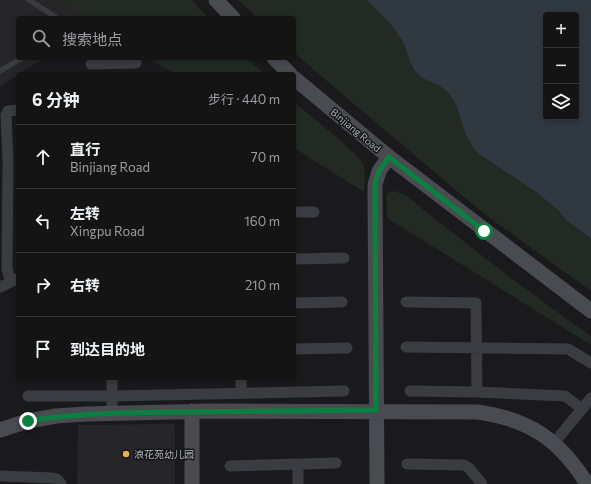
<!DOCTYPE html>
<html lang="zh">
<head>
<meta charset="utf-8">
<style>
	body { margin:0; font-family:Commissioner,"Noto Sans SC",sans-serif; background:#212122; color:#f1f3f6 }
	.controls { position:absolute; right:12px; top:12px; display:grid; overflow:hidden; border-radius:4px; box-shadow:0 2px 6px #0003 }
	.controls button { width:36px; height:36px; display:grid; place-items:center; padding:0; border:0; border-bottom:1px solid #333334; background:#141415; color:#f1f3f6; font:20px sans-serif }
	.stop { position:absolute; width:12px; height:12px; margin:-9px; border:3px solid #0b8043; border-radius:50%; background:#fff }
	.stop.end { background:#0b8043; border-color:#fff; box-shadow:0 1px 4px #0008 }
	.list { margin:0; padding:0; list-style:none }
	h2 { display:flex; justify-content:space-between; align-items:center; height:52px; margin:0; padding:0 16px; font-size:17px }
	h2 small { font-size:13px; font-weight:400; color:#9d9ea0 }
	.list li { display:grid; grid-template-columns:26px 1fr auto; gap:12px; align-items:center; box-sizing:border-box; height:64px; padding:0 16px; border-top:1px solid #333334 }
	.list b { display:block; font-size:15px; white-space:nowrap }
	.list p { margin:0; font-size:13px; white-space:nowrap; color:#9d9ea0 }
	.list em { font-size:13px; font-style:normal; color:#9d9ea0 }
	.icon { flex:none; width:22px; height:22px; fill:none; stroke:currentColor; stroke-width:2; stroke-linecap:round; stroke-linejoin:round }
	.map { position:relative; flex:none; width:591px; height:484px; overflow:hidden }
	.search { position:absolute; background:#141415; box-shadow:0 2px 6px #0003; left:16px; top:16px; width:280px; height:44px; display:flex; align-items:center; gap:10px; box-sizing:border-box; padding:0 14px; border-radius:4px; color:#9d9ea0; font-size:15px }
	.panel { position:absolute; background:#141415; box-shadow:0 2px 6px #0003; left:16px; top:72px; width:280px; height:308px; border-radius:4px }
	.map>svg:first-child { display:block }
</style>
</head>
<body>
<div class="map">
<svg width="591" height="484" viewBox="0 0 591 484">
	<rect width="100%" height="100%" fill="#1a1a1c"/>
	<!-- built -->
	<path fill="#262629" d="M0,0H59L86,18H18V58H45L18,74V75L0,87Z
		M175,424V484H77L78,425Z"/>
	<!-- green -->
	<path fill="#222a23" d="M59,0H192L208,18H86Z
		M238,0H366C381,13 394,26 404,44C408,53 410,65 416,72C426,84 443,83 451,96C464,116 460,135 479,154L536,192L558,210L566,220L591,239V291L483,213L322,77L294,52V18H258Z
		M149,58H247L264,74H175Z
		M294,102C306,113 359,153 363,164C366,172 364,183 364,192L294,148Z
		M394,191L405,195C466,244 527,291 591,336V345L387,218L386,195L389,192Z"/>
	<!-- water -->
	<path fill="#303940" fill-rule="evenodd" d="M366,0H591V239L566,220L558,210L536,192L479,154C460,135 464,116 451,96C443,83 426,84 416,72C410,65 408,53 404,44C394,26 381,13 366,0ZM546,15H576V117H546Z"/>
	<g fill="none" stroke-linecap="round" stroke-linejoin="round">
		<!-- lane -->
		<path stroke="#3b3c41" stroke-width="5.5" d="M29,0L57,18
			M0,71L22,58"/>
		<!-- street -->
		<path stroke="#3b3c41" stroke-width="11" d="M91,64L136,63
			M294,212H314
			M294,259L344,258
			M11,282L7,269L8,161L6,115L8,111L18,110
			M0,287L17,279
			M406,302L476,303L477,392
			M294,303L342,302
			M406,347L568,349L591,363
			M294,349L347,348
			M112,378V413
			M410,391L477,392L565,396L582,409
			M241,393V378
			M28,396H112L344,391
			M554,443L591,398
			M407,464L464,465L469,468L482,484
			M230,466L336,463
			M0,476L53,478L57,479L61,484
			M298,484V465"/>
		<!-- secondary -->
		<path stroke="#494b51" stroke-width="15" d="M216,0L233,18
			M274,58L290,74
			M294,78L389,157L591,311
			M192,411V484
			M0,430L28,421L56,416L86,414L213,411L478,412C529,419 560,440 587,484
			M377,484L375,185L379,171L389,157"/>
	</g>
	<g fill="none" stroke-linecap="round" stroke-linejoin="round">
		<!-- route -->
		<path stroke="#0b8043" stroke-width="5" d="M28,421C75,413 122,413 170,412C239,411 308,411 376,410L375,185L379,171L389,157L484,231"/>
	</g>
	<!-- markers -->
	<circle fill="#ebb043" stroke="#151517" stroke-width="1.5" cx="126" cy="454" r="4"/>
	<g text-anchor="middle" stroke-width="3" stroke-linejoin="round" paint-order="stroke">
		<!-- street labels -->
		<g font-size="10" fill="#adb2bb" stroke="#151517">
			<text transform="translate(356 130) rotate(40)" y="4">Binjiang Road</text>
		</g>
		<!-- poi labels -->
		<g font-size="10" fill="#adb2bb" stroke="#151517" text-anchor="start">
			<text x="134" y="458">浪花苑幼儿园</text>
		</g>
	</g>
</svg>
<div class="controls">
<button>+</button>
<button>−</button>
<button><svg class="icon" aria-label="layers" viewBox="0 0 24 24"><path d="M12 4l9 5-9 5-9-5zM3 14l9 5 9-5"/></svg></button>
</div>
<div class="stop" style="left:484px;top:231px"></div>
<div class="stop end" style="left:28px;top:421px"></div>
<div class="search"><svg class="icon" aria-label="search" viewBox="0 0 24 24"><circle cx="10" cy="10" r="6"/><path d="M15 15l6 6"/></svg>搜索地点</div>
<section class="panel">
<h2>6 分钟<small>步行 · 440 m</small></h2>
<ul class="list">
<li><svg class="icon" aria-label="ahead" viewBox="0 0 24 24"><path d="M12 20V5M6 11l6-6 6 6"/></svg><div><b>直行</b><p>Binjiang Road</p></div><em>70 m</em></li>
<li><svg class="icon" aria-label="left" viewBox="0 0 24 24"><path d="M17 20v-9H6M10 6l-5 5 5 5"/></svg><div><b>左转</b><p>Xingpu Road</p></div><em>160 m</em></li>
<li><svg class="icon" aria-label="right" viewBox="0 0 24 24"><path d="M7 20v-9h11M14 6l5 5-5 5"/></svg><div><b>右转</b></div><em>210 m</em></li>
<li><svg class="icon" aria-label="arrive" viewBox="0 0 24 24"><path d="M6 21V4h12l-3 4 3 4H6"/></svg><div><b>到达目的地</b></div></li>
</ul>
</section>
</div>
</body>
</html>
